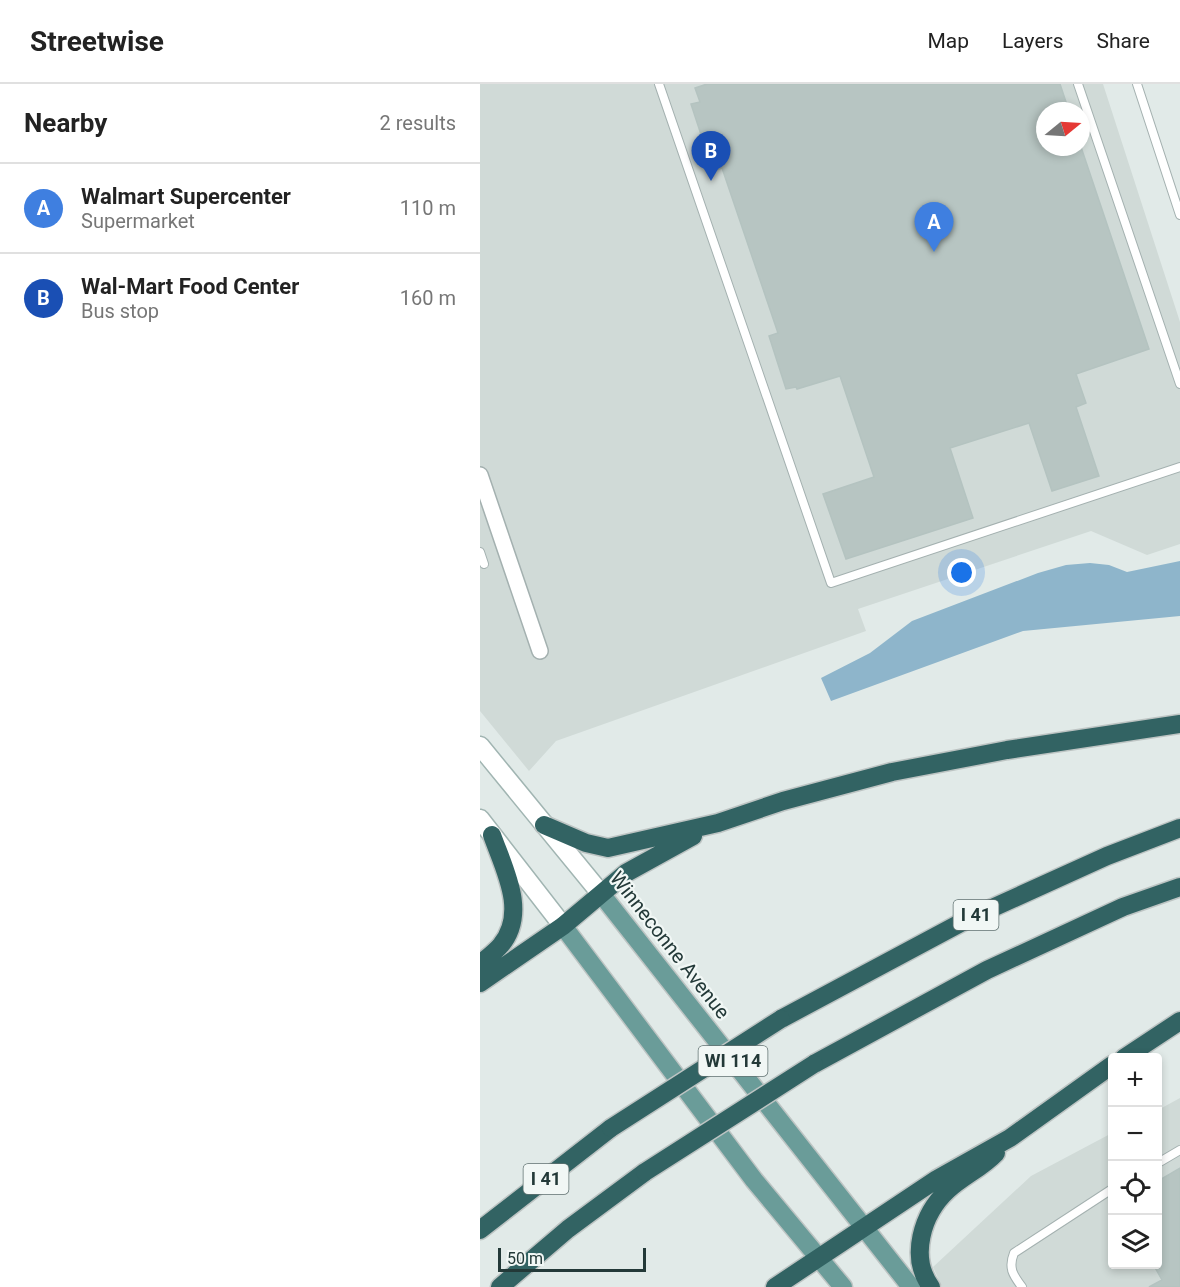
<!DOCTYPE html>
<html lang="en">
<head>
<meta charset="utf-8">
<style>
	body { margin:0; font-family:Roboto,sans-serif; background:#f6f6f6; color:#222 }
	.controls { position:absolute; right:18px; bottom:18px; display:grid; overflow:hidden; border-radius:6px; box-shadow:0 3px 9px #0003 }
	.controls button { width:54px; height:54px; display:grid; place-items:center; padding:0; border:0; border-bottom:2px solid #e0e0e0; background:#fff; color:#222; font:30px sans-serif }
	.compass { position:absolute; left:556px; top:18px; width:54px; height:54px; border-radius:50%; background:#fff; box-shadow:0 3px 9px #0003; rotate:72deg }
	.scale { position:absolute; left:18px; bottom:15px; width:148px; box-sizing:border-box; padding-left:6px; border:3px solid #233938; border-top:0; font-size:16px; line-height:21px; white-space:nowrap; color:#233938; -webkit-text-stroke:4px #f1f7f5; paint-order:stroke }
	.you { position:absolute; left:482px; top:489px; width:21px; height:21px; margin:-15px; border:4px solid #fff; border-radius:50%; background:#1a73e8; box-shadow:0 0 0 9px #1a73e833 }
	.badge { display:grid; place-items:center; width:39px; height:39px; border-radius:50%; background:#1a73e8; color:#fff; font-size:20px; font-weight:700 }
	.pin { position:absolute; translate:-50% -50px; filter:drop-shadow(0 2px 3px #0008) }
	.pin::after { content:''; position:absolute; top:32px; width:21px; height:18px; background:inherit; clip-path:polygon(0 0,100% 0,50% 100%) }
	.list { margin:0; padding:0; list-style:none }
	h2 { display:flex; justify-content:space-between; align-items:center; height:78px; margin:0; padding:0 24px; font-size:26px }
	h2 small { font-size:20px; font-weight:400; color:#767676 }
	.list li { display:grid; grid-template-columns:39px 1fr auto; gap:18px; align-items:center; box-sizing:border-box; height:90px; padding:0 24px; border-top:2px solid #e0e0e0 }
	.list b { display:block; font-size:22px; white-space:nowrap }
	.list p { margin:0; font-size:20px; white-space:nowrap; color:#767676 }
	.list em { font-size:20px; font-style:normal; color:#767676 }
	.icon { flex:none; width:33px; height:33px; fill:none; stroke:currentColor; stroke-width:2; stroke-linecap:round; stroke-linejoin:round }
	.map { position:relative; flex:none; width:700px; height:1203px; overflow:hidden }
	header { display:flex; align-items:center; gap:36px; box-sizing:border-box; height:84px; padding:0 30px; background:#fff; border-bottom:2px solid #e0e0e0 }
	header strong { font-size:28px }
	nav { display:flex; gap:33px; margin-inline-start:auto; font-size:21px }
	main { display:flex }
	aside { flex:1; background:#fff }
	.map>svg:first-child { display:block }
</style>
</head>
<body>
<header>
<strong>Streetwise</strong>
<nav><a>Map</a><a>Layers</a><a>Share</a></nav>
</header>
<main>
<aside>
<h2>Nearby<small>2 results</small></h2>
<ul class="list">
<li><span class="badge" style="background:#3f7fe0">A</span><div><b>Walmart Supercenter</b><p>Supermarket</p></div><em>110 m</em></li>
<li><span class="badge" style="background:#1a4fb4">B</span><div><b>Wal-Mart Food Center</b><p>Bus stop</p></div><em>160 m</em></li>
</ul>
</aside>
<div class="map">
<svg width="700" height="1203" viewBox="0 0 700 1203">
	<rect width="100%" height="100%" fill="#e1eae8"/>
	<!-- built -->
	<path fill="#d0dad7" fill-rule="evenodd" d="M0,0H623L700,238V460L667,471L611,447L378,525L386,547L76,657L49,687L0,627ZM565,27H601V63H565Z
		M700,1014V1203H462L453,1183L551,1092L632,1049V1180H678V1026Z"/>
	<!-- water -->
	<path fill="#8eb5cb" d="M700,477V532L543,547L351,617L341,594L390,569L432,537L558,489L586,481L610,479L629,481L647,488Z"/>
	<!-- building -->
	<path fill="#b7c5c2" stroke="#b4c3c0" stroke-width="1.5" d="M227,0H580L589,27H565V63H601L669,265L596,290L606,319L596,323L619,392L572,407L549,339L470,364L493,434L366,475L343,410L394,393L360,292L317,305L316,303L306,305L289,252L298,249L242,84L233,87L211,20L220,18L215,4Z
		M700,1084V1203H669L682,1196L673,1180H678V1097Z"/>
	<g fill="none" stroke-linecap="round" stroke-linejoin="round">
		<defs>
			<path id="lane" d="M179,0L351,499L700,383
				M598,0L700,300
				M657,0L700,131
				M0,468L4,480
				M678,1079L700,1066
				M542,1203C533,1191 528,1184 534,1169L632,1105"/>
			<path id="street" d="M0,391L60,567"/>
			<path id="secondary" d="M0,662L122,811
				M0,735L83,842"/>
			<path id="primary" d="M122,811L431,1203
				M83,842L274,1096L363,1203"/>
			<path id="highway" d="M64,741L106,759L128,764L238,739L303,717L412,688L527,666L700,640
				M0,880C7,874 15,868 21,861C48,828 24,785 12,751
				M0,899L83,842L146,789L213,752
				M301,935L488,835L627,772L700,744
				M644,974L700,937
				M334,980L507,886L643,823L700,803
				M0,1146L131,1044
				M20,1203L88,1145L165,1088
				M295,1203L457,1095L530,1054L632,981
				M451,1203C429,1173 442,1130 468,1106C483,1092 502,1084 516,1069"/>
		</defs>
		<!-- lane casing -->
		<use href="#lane" stroke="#a4b1b0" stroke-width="10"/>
		<!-- street casing -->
		<use href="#street" stroke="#a4b1b0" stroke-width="18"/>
		<!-- secondary casing -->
		<use href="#secondary" stroke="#a1b5b2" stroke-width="21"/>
		<!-- primary casing -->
		<use href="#primary" stroke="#bdc4c3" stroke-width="21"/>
		<!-- highway casing -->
		<use href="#highway" stroke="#bdc4c3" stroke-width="21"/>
		<!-- lane -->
		<use href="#lane" stroke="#fff" stroke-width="8"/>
		<!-- street -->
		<use href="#street" stroke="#fff" stroke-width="15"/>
		<!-- secondary -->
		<use href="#secondary" stroke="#fff" stroke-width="18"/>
		<!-- primary -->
		<use href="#primary" stroke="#6a9c99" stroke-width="18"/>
		<!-- highway -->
		<use href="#highway" stroke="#326363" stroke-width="18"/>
		<defs>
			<path id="highway-bridge" d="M131,1044L301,935
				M165,1088L334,980"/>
		</defs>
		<!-- highway-bridge casing -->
		<use href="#highway-bridge" stroke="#bdc4c3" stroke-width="21" stroke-linecap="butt"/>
		<!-- highway-bridge -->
		<use href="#highway-bridge" stroke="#326363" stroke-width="18"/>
	</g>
	<g text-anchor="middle" stroke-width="4.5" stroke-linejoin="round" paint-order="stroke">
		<!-- shield labels -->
		<g fill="#f1f7f5" stroke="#617271" stroke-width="1.5">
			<rect x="473.5" y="816" width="45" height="30" rx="4.5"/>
			<rect x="218.5" y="962" width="69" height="30" rx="4.5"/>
			<rect x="43.5" y="1080" width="45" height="30" rx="4.5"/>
		</g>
		<g font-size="18" font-weight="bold" fill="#233938">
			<text x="496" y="837">I 41</text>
			<text x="253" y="983">WI 114</text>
			<text x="66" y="1101">I 41</text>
		</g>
		<!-- street labels -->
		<g font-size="20" fill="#233938" stroke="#f1f7f5">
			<text transform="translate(190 861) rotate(52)" y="7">Winneconne Avenue</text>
		</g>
	</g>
</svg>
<div class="controls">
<button>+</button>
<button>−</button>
<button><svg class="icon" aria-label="locate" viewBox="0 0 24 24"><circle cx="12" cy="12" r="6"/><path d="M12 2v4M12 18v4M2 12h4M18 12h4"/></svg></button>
<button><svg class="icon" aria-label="layers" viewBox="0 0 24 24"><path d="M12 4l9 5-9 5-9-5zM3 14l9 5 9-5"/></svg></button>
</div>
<svg class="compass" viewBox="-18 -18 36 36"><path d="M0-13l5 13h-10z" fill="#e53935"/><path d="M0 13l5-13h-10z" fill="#767676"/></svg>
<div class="scale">50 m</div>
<div class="you"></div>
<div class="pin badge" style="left:454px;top:168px;background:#3f7fe0">A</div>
<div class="pin badge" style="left:231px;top:97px;background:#1a4fb4">B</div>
</div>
</main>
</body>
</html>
